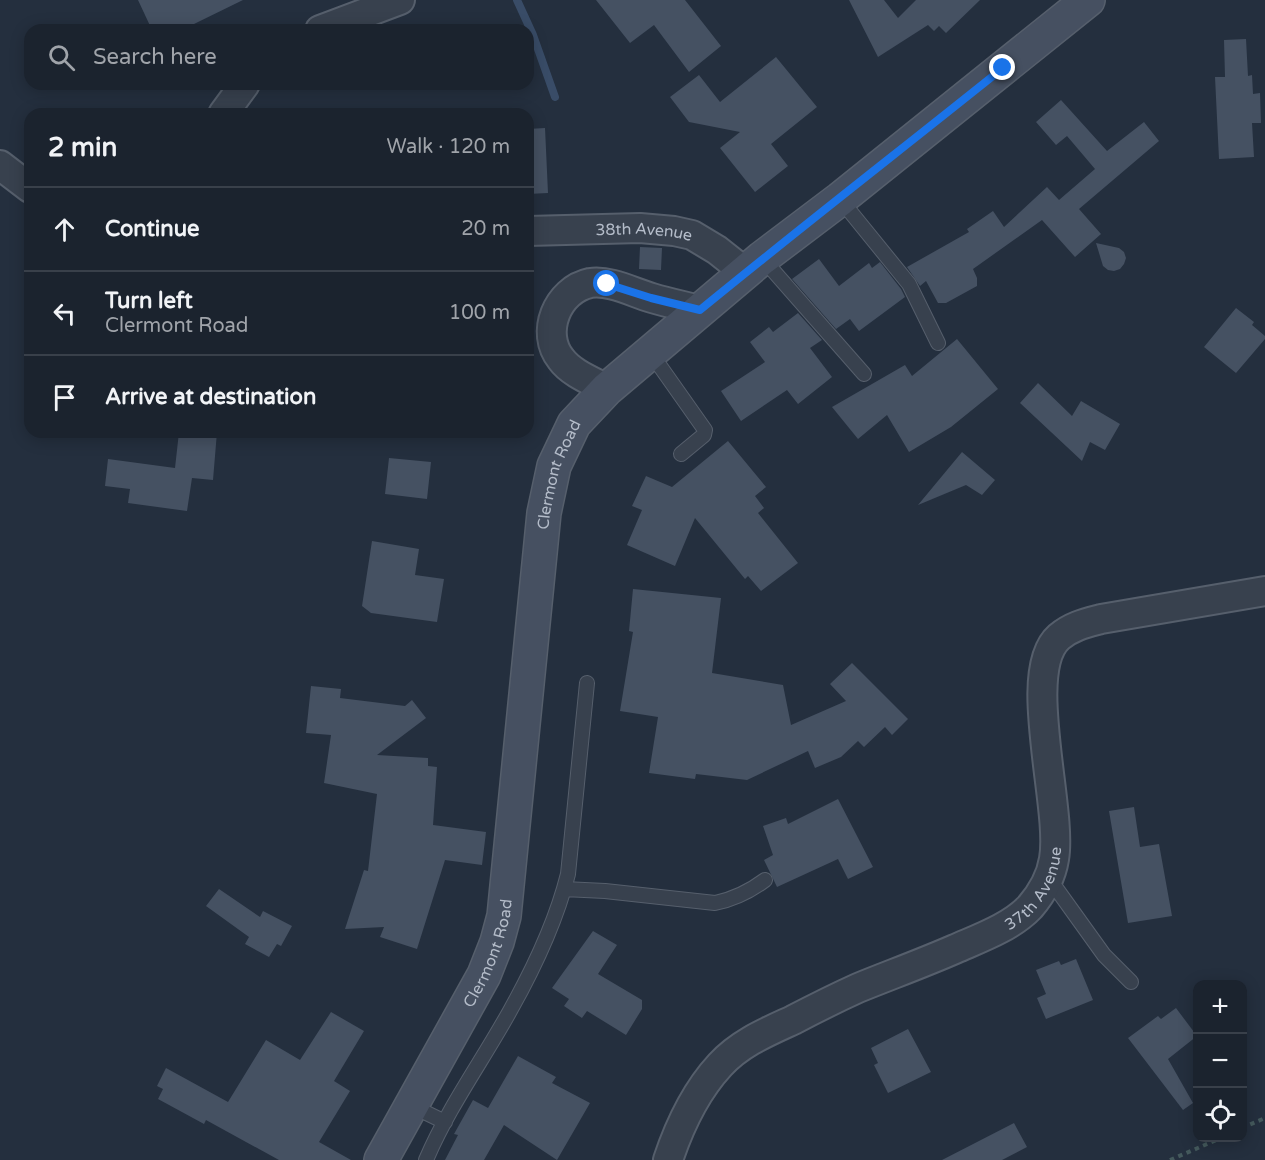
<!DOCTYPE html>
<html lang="en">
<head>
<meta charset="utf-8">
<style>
	body { margin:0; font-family:"Varela Round",sans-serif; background:#282f3a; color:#f1f3f6 }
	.controls { position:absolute; right:18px; bottom:18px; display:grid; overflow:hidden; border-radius:12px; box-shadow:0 3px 15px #0003 }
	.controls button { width:54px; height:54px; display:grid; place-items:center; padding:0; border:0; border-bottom:2px solid #39404a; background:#1b232e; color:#f1f3f6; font:30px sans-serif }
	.stop { position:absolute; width:18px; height:18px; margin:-14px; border:4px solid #1a73e8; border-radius:50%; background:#fff }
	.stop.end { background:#1a73e8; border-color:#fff; box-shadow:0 2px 6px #0008 }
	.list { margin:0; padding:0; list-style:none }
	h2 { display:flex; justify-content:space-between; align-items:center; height:78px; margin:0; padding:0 24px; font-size:26px }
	h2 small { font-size:20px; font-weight:400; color:#a0a4aa }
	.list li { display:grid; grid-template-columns:39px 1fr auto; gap:18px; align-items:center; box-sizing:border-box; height:84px; padding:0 24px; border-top:2px solid #39404a }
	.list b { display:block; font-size:22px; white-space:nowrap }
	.list p { margin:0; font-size:20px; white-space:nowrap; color:#a0a4aa }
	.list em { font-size:20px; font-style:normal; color:#a0a4aa }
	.icon { flex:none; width:33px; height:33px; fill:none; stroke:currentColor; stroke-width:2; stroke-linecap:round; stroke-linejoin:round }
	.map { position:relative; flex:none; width:1265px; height:1160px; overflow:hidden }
	.search { position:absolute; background:#1b232e; box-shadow:0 3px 15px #0003; left:24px; top:24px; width:510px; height:66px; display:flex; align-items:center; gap:15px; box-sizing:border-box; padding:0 21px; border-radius:18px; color:#a0a4aa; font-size:22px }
	.panel { position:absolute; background:#1b232e; box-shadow:0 3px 15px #0003; left:24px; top:108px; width:510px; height:330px; border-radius:18px }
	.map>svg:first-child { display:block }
</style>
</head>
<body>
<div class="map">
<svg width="1265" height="1160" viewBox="0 0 1265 1160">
	<rect width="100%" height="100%" fill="#242f3e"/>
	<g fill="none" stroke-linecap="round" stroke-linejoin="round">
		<!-- stream -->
		<path stroke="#394c67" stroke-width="8" d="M517,0L533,35L555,97"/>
	</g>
	<!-- building -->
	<path fill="#455162" d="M138,0H243L194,24L197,30H152Z
		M596,0H685L721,46L689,72L654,25L630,43Z
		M849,0H884L898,18L916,0H980L946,33L939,26L934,31L928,25L878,57Z
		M1246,39L1248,76L1252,75L1253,94L1260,93L1261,123H1252L1254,157L1219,159L1215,77H1225L1224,40Z
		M776,57L817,107L771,144L788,166L755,192L720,148L740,132L689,122L670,97L699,75L720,102Z
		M1061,100L1107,151L1144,122L1159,141L1079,209L1101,234L1075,257L1042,220L973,269L977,278V286L946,303H938L926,281L920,286L907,267L969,232L967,229L993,211L1004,227L1047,187L1059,200L1095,169L1067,136L1056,145L1036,122Z
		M545,128L548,193L528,194V129Z
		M1096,243L1119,248L1124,252L1126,258L1124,264L1120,269L1114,271L1108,270L1103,266Z
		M640,247L662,248L661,270L639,269Z
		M819,259L839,286L869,263L872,268L880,262L901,289L905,297L859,331L850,319L836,329L792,279Z
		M1236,308L1254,322L1252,325L1265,336V339L1236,373L1204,347Z
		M798,313L822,340L810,348L832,377L798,404L787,390L741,421L721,391L765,362L750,342L769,327L773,332Z
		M957,339L998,389L951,427L909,452L887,415L858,439L832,407L905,365L912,376Z
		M1038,383L1072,416L1081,401L1120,424L1105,450L1090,442L1082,461L1020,403Z
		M179,432H217L213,480L192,478L187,511L128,503L130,489L105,486L108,459L175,468Z
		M728,441L766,487L755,496L764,508L758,513L798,563L761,591L748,576L745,579L695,518L675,566L627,545L642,510L632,506L646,476L672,487Z
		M962,452L995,480L982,495L966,485L918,505Z
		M389,458L431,462L427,499L385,494Z
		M372,541L419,549L415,575L444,579L437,622L371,613L362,606Z
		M633,589L721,598L712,673L783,685L791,725L846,701L830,684L852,663L908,719L892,735L885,727L864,747L858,741L841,757L815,768L808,751L747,780L696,774L695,779L649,773L658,717L620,711L633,632L629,631Z
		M311,686L341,689L340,698L405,706L412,700L426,718L377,755L428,758V766L437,767L433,825L486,832L482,865L445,860L417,949L380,937L384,927L345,929L364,870L368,871L377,794L324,783L331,735L306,733Z
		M838,799L873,867L848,879L838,859L777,887L764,860L773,855L763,826L786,818L788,824Z
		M1134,807L1140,847L1159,844L1172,916L1128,923L1109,811Z
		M219,889L260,917L263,911L292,926L281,946L277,944L269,957L245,944L249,937L206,906Z
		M593,931L617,945L598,974L642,1000V1009L626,1035L587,1011L582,1018L564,1006L569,999L552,988Z
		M1076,959L1093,1000L1046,1019L1037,998L1046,994L1036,970L1059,961L1061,965Z
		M1176,1008L1197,1036L1168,1059L1193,1103L1183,1110L1128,1038L1158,1016L1161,1019Z
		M331,1012L364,1031L334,1081L350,1091L319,1142L351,1160H279L206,1120L204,1124L158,1099L163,1089L157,1086L166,1068L228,1102L266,1040L300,1060Z
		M908,1029L931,1072L888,1093L874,1065L878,1063L871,1048Z
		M518,1056L556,1077L552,1083L590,1103L557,1160L504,1125L484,1160H445L458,1135L454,1134L473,1100L488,1108Z
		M1014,1123L1027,1147L1002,1160H942Z"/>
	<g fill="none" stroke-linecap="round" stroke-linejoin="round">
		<defs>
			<path id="lane" d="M840,199L909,284L938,343
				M762,258L864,374
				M650,352L705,430L704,435L681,454
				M1048,877L1104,955L1131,982
				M564,889L605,891L715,903C735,899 749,892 765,880
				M412,1106L445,1122
				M426,1160C449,1106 483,1060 511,1009C535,966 556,922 568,874L587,683"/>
			<g id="street">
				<path d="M320,30L400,0"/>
				<path d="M223,114L245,84"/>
				<path d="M0,165L30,188"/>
				<path id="s1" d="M528,231L640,228L674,231L692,235L717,250L746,273"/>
				<path d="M607,389C592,381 571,373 561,359C540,333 557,290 590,283C610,280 632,292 652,298C668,303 684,306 700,310"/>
				<path id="s2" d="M668,1160C679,1127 696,1091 720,1065C740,1043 767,1032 793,1020C814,1009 836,998 858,988C890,975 923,963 955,949C980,938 1011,927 1030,907C1042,893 1051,878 1054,859C1063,808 1020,671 1059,637C1072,626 1086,623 1101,619L1265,591"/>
			</g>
			<g id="secondary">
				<path id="s3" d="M381,1160L484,975L497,942L504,916L544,513L554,466L574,424L607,389L762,258L840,199L1088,0"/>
			</g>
		</defs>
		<!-- lane casing -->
		<use href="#lane" stroke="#565f6c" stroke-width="16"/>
		<!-- street casing -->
		<use href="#street" stroke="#565f6c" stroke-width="32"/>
		<!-- secondary casing -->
		<use href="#secondary" stroke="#565f6c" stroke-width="36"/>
		<!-- path -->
		<path stroke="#44595c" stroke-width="4" stroke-dasharray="4.5 4.5" stroke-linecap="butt" d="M1242,1128L1265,1118
			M1170,1160L1221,1138"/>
		<!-- lane -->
		<use href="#lane" stroke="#38414e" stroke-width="14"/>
		<!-- street -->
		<use href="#street" stroke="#38414e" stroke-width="28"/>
		<!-- secondary -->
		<use href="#secondary" stroke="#465061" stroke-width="33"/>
	</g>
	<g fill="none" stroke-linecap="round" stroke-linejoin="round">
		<!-- route -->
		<path stroke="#1a73e8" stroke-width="8" d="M607,284L651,298L700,310C800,228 902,149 1003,68"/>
	</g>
	<g text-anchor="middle" stroke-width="6" stroke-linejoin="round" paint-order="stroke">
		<!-- street labels -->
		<g font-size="16" fill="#b4bcc9" stroke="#1d2633">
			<text dy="6" stroke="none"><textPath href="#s1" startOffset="116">38th Avenue</textPath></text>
			<text dy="6" stroke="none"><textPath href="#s3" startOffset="720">Clermont Road</textPath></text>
			<text dy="6" stroke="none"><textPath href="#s2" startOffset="477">37th Avenue</textPath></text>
			<text dy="6" stroke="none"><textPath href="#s3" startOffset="234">Clermont Road</textPath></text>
		</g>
	</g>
</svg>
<div class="controls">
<button>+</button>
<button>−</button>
<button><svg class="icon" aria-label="locate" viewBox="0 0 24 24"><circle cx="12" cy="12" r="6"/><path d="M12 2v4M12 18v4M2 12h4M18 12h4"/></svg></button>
</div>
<div class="stop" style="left:607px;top:284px"></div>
<div class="stop end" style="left:1003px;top:68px"></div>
<div class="search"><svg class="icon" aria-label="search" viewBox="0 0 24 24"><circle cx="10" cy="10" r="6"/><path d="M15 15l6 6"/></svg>Search here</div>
<section class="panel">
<h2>2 min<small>Walk · 120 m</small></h2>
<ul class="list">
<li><svg class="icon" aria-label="ahead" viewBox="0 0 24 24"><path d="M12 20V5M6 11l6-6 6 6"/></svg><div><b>Continue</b></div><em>20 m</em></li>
<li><svg class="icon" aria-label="left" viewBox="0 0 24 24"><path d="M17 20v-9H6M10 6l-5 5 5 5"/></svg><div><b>Turn left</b><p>Clermont Road</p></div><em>100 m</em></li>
<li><svg class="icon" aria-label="arrive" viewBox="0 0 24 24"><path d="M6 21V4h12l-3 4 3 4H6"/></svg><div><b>Arrive at destination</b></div></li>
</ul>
</section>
</div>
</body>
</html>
